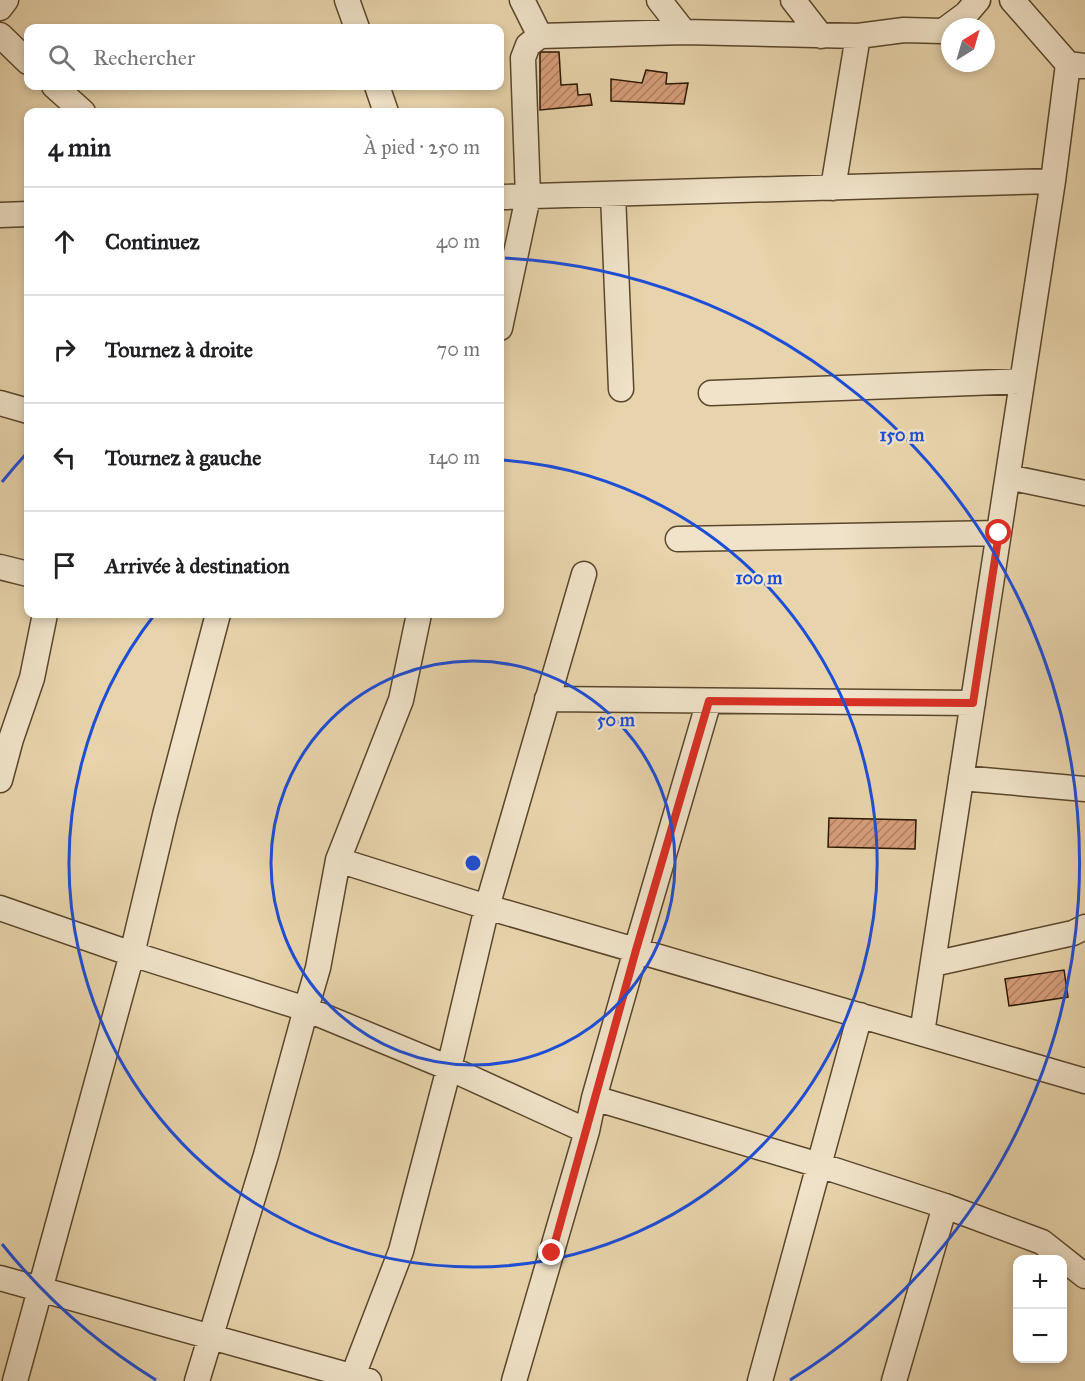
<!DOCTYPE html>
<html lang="fr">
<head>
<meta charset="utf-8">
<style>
	body { margin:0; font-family:"IM FELL Great Primer",serif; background:#f6f6f6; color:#202124 }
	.controls { position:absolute; right:18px; bottom:18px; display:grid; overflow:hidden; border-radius:12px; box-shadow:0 3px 9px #0003 }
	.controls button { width:54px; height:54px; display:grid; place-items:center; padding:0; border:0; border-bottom:2px solid #e0e0e0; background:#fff; color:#202124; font:30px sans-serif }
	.compass { position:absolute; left:941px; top:18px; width:54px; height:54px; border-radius:50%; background:#fff; box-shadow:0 3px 9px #0003; rotate:37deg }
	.stop { position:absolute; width:18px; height:18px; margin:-14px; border:4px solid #d93025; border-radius:50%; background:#fff }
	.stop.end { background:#d93025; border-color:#fff; box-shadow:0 2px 6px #0008 }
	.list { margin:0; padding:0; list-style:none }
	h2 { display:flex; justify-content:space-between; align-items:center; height:78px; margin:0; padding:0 24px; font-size:26px }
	h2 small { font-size:20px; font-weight:400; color:#757577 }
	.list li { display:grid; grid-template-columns:39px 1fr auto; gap:18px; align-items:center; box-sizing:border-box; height:108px; padding:0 24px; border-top:2px solid #e0e0e0 }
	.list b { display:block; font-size:22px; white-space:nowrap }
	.list em { font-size:20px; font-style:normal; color:#757577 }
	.icon { flex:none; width:33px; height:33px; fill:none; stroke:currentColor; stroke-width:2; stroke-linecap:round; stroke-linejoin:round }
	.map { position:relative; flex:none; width:1085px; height:1381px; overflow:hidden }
	.search { position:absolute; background:#fff; box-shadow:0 3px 9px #0003; left:24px; top:24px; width:480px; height:66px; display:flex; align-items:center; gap:15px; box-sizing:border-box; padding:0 21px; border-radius:12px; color:#757577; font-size:22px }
	.panel { position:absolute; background:#fff; box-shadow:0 3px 9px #0003; left:24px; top:108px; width:480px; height:510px; border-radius:12px }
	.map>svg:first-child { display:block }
</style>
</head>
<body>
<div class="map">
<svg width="1085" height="1381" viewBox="0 0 1085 1381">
	<defs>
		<pattern id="building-hatch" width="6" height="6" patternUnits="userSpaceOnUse" patternTransform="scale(1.5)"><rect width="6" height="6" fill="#d79e7b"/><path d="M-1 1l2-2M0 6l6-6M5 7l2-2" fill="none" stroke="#af8062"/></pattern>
	</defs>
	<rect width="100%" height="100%" fill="#e8d4ac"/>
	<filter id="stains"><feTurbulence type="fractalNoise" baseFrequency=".00333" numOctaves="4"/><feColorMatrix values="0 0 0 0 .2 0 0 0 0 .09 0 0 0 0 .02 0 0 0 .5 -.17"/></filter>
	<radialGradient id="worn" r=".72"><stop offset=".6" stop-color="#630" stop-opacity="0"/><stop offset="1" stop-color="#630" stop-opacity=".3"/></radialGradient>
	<!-- building -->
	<path fill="url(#building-hatch)" stroke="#2a1600" stroke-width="1.5" d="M540,52H559L561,85L577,84L578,95L590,94L592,105L540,110Z
		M646,70L667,73L666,84L688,83L684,104L611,101V79L642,83Z
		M829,818L916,820L915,849L828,847Z
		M1064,970L1068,997L1009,1006L1005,979Z"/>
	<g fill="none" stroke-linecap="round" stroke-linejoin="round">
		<defs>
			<path id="minor" d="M347,0L357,28
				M522,0L540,36
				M659,0L684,32
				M793,0L821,36
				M1012,0L1068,64L1085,66
				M0,8L6,0
				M0,35L28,62
				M54,86L83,112
				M377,86L386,112
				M833,188L858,36
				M613,194L621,389
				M500,197L1053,181
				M0,215L28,214
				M500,328L528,197L523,58L528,45L540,36L684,32L858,36L904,30L943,31L966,14L978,0
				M711,393L1022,381
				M0,403L28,411
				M1008,477L1085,493
				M678,539L999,533
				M0,567L28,574
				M547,699L973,703
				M961,778L1085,789
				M0,780L11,739L32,678L45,614
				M338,860L487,907L1085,1081
				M0,908L132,954L306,1009L318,968L338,860L401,700L419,614
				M933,964L1073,933L1085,927
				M922,1033L1053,181L1068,64
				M594,1098L819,1165L945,1206L1042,1242L1085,1276
				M0,1278L369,1381
				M15,1381L132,954L165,815L218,614
				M197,1381L266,1155L306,1009L449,1068L587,1131
				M351,1381L401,1251L449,1068L487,907L584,574
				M514,1381L587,1131L594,1098L636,950L709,701
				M760,1381L860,1015
				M894,1381L945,1206"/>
		</defs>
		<!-- minor casing -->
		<use href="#minor" stroke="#5a462b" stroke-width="27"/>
		<!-- minor -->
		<use href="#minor" stroke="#f0e3c9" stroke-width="24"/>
	</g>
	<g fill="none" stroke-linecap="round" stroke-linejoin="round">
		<!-- route -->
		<path stroke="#d93025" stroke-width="8" d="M552,1253L636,950L709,701L973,703L999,533"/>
	</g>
	<!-- distance rings -->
	<g fill="none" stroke="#1d4ed8" stroke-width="3">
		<circle cx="473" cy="863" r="202"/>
		<path d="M501 460A404 404 0 1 1 155 614"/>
		<path d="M156 1380A606 606 0 0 1 2 1244M2 482A606 606 0 0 1 26 454M505 258A606 606 0 0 1 790 1380"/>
	</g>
	<circle cx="473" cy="863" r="9" fill="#1d4ed8" stroke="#f0e3c9" stroke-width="3"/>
	<g font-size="18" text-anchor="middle" font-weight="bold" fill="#1d4ed8" stroke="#f0e3c9" stroke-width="5" stroke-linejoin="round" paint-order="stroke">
		<text x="902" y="441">150 m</text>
		<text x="759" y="584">100 m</text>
		<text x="616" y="726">50 m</text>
	</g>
	<rect width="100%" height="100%" filter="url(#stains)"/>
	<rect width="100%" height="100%" fill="url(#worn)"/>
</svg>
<div class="controls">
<button>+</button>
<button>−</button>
</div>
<svg class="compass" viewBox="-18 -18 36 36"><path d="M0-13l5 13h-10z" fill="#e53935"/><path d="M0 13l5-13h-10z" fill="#757577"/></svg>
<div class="stop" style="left:999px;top:533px"></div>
<div class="stop end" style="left:552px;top:1253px"></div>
<div class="search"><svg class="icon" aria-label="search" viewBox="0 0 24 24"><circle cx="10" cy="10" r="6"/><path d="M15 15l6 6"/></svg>Rechercher</div>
<section class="panel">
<h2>4 min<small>À pied · 250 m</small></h2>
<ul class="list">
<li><svg class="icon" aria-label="ahead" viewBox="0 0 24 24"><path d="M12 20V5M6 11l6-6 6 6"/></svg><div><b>Continuez</b></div><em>40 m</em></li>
<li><svg class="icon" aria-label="right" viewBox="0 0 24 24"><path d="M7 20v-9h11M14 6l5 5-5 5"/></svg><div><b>Tournez à droite</b></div><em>70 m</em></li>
<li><svg class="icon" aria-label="left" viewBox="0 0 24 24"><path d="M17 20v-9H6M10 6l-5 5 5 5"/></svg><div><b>Tournez à gauche</b></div><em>140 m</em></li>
<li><svg class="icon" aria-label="arrive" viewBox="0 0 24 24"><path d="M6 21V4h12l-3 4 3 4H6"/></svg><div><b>Arrivée à destination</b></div></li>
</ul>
</section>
</div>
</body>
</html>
